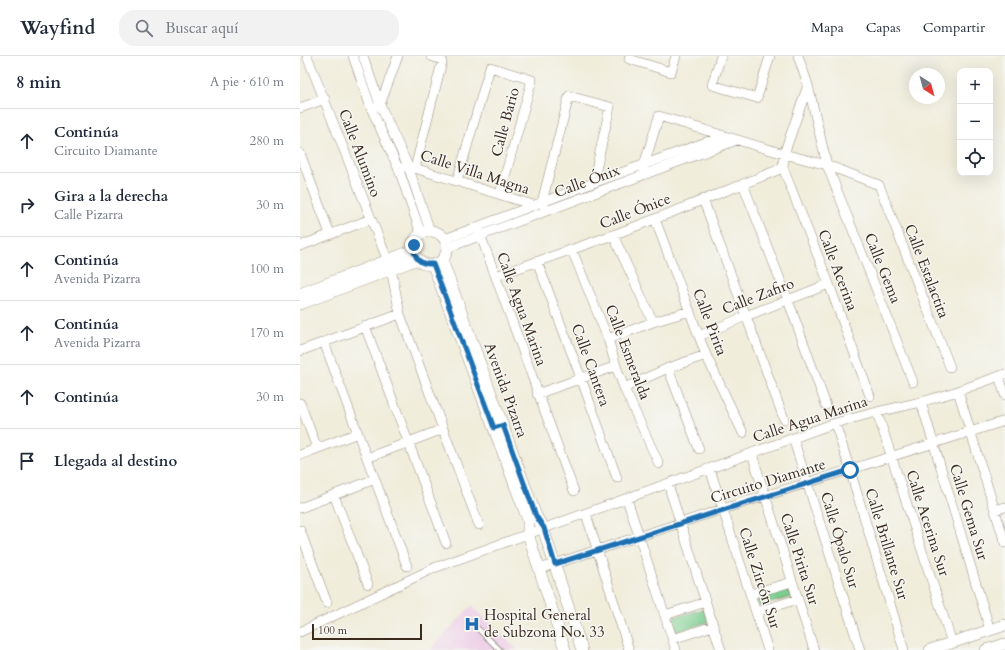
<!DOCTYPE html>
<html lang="es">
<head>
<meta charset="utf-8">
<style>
	body { margin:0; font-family:Cardo,serif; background:#f2f2f3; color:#1f2937 }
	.controls { position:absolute; right:12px; top:12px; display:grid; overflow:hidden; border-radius:8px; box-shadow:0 4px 16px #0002 }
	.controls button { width:36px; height:36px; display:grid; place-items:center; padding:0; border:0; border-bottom:1px solid #e0e1e3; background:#fff; color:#1f2937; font:20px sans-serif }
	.compass { position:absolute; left:609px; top:12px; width:36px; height:36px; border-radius:50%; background:#fff; box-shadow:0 4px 16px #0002; rotate:144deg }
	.scale { position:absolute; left:12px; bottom:10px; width:110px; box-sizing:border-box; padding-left:4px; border:2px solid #3b2a1e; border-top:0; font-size:11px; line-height:14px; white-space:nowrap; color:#3b2a1e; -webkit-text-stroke:3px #f6f6f2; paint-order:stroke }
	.stop { position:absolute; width:12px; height:12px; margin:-9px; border:3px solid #1f6fb2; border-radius:50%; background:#fff }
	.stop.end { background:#1f6fb2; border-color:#fff; box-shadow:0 1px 4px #0008 }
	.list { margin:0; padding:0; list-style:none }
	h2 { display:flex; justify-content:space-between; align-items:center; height:52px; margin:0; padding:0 16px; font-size:17px }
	h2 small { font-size:13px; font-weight:400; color:#747a83 }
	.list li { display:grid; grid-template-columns:26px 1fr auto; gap:12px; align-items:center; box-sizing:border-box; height:64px; padding:0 16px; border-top:1px solid #e0e1e3 }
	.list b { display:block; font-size:15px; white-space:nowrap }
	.list p { margin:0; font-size:13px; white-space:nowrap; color:#747a83 }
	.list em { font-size:13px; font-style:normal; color:#747a83 }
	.icon { flex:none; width:22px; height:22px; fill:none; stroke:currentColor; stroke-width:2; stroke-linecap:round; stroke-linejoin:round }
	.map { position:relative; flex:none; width:705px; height:594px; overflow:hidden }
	header { display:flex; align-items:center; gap:24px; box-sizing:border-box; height:56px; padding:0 20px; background:#fff; border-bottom:1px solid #e0e1e3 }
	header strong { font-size:19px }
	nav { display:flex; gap:22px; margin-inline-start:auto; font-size:14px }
	.search { width:280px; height:36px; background:#f2f2f3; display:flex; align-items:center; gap:10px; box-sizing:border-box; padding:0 14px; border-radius:16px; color:#747a83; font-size:15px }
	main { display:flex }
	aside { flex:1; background:#fff }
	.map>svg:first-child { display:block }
</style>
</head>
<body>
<header>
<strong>Wayfind</strong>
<div class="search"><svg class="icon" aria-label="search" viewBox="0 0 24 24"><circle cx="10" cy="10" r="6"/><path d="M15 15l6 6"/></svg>Buscar aquí</div>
<nav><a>Mapa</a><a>Capas</a><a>Compartir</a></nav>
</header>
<main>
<aside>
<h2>8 min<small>A pie · 610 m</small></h2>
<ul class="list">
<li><svg class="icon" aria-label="ahead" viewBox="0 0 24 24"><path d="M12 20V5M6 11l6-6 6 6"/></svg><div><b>Continúa</b><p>Circuito Diamante</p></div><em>280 m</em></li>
<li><svg class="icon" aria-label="right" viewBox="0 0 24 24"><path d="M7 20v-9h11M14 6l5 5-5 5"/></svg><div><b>Gira a la derecha</b><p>Calle Pizarra</p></div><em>30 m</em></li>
<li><svg class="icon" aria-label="ahead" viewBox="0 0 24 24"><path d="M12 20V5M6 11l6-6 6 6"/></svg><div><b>Continúa</b><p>Avenida Pizarra</p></div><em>100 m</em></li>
<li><svg class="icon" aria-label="ahead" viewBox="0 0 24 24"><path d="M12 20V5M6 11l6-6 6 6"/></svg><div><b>Continúa</b><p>Avenida Pizarra</p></div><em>170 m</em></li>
<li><svg class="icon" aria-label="ahead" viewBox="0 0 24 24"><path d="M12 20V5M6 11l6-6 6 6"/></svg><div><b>Continúa</b></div><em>30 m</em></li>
<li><svg class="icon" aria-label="arrive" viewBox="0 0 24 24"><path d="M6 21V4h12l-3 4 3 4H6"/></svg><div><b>Llegada al destino</b></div></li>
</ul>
</aside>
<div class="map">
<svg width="705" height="594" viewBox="0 0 705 594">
	<rect width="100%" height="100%" fill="#f6f6f2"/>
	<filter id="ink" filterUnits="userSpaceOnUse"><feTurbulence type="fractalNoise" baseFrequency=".025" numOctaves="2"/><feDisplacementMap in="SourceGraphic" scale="8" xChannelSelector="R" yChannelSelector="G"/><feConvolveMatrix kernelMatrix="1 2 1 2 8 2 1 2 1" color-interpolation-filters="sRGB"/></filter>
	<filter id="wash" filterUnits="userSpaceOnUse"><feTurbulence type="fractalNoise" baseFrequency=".012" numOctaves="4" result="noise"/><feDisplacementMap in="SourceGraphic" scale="16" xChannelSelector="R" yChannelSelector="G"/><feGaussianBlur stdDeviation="0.9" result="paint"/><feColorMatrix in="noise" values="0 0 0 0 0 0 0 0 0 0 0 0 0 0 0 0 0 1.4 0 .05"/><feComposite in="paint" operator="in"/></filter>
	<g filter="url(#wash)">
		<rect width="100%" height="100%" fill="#f0eddb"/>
		<!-- built -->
		<path fill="#eed0e7" d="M171,550L218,594H130Z"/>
		<!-- green -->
		<path fill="#7cce8f" stroke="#5c7c56" d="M489,531L492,541L459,550L456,540Z
			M404,553L408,566L376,576L372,562Z"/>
	</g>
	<g filter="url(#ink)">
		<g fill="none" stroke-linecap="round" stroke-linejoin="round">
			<defs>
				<path id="service" d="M176,571L200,594"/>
				<path id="minor" d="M7,0L91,213L100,258L179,469
					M53,0L71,52L99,114L121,178
					M63,0L80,49L108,110L130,175
					M330,0L329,3L371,16L376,0
					M421,0L412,29L457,42L470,0
					M498,0L508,29L527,109L613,326
					M508,29L484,98L483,112L529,228L570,340
					M78,50L80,49L98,0
					M0,52L25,43
					M0,97L30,178
					M104,111L108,110L233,149L234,150
					M115,112L142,6V4L131,0
					M347,118L344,109L359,60L484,98L527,109L579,129L650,311
					M157,125L190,11L232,24L200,138
					M443,128L488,244L526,349
					M403,143L484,363
					M244,150L242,146L269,40L310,51L293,127
					M355,163L406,299L443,377
					M179,175L274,435
					M313,179L353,266
					M145,183L293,127L423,80
					M0,190L71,163
					M147,192L437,84
					M272,194L308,283L316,310L324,332L359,408
					M237,205L281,322L317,422
					M196,220C235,206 274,193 313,179C370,158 427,134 483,112
					M65,270L146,487
					M399,280L446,260L529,228
					M308,283L353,266L390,255
					M24,286L107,510
					M0,295L100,258
					M368,312L399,393
					M699,320L705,339
					M324,332L368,312L406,299
					M658,335L705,487
					M237,338L316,310
					M621,346L690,574
					M0,347L17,392
					M577,356L652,587
					M535,367L550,414L604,594
					M493,382L560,594
					M452,398L514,594
					M0,399L58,377
					M67,402L143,373
					M410,413L468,594
					M368,428L421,594
					M34,439L68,528
					M327,443L376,594
					M0,452L75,423
					M695,454L705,451
					M286,458L329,594
					M0,474L27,547
					M239,513L423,453L705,365
					M451,538L492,526
					M456,556L498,543
					M365,559L406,546
					M0,576L134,512L535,367L577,356L621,346L658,335L705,318
					M373,583L413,570"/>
				<path id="tertiary" d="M113 192a17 17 0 1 1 34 0a17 17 0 1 1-34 0Z
					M142,204L236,460L243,472L282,594
					M133,209L228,464V478L265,594
					M0,238L114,194
					M0,248L118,203
					M630,594L705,569
					M686,594L705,588"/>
			</defs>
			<!-- service casing -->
			<use href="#service" stroke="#968c7c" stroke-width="6"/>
			<!-- minor casing -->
			<use href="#minor" stroke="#968c7c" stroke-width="10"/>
			<!-- tertiary casing -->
			<use href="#tertiary" stroke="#968c7c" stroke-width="12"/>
			<!-- service -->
			<use href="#service" stroke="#fff" stroke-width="4.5"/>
			<!-- minor -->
			<use href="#minor" stroke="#fff" stroke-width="9"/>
			<!-- tertiary -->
			<use href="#tertiary" stroke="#fff" stroke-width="11"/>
		</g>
	</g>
	<g fill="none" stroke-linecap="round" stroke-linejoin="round" filter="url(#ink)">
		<!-- route -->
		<path stroke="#1f6fb2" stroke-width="5" d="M114,189C113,202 120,209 133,208L194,372L203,369L236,460L244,472L255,508L423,454L550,414"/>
	</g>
	<!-- icons -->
	<defs>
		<symbol id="hospital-bare" viewBox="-9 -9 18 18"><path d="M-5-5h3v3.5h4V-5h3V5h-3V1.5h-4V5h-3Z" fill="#1f6fb2" stroke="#f6f6f2" stroke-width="2.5" paint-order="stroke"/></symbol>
	</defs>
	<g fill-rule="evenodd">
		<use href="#hospital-bare" x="161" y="557" width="22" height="22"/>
	</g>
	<g text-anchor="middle" stroke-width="3" stroke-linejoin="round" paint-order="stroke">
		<!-- street labels -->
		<g font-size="15" fill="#3b2a1e" stroke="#f6f6f2">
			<text transform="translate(205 66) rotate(-75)" y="5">Calle Bario</text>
			<text transform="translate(60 97) rotate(69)" y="5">Calle Alumino</text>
			<text transform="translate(175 116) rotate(18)" y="5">Calle Villa Magna</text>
			<text transform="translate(287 125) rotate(-20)" y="5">Calle Ónix</text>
			<text transform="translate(335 155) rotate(-21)" y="5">Calle Ónice</text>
			<text transform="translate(583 212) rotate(68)" y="5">Calle Gema</text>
			<text transform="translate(538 214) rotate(69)" y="5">Calle Acerina</text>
			<text transform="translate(627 215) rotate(69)" y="5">Calle Estalactita</text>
			<text transform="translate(458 240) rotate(-21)" y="5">Calle Zafiro</text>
			<text transform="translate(222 253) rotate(70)" y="5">Calle Agua Marina</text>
			<text transform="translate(410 266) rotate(69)" y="5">Calle Pirita</text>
			<text transform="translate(328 296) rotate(69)" y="5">Calle Esmeralda</text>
			<text transform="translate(291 309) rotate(70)" y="5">Calle Cantera</text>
			<text transform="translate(206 334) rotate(70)" y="5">Avenida Pizarra</text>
			<text transform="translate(510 363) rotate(-18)" y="5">Calle Agua Marina</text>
			<text transform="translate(468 425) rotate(-17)" y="5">Circuito Diamante</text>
			<text transform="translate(669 456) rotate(73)" y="5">Calle Gema Sur</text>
			<text transform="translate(628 467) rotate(72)" y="5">Calle Acerina Sur</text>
			<text transform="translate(540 484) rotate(73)" y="5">Calle Ópalo Sur</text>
			<text transform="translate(587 488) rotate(73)" y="5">Calle Brillante Sur</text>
			<text transform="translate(500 503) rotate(72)" y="5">Calle Pirita Sur</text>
			<text transform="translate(460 522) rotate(72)" y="5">Calle Zircón Sur</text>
		</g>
		<!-- poi labels -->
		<g font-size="15" fill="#3b2a1e" stroke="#f6f6f2" text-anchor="start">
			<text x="184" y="564">Hospital General<tspan x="184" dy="17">de Subzona No. 33</tspan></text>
		</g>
	</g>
</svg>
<div class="controls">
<button>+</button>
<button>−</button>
<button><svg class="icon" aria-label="locate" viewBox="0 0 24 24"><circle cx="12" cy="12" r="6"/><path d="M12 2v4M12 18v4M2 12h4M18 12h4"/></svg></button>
</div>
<svg class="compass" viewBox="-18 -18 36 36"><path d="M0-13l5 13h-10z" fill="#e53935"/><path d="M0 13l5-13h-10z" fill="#747a83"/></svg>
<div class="scale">100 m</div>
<div class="stop" style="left:550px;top:414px"></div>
<div class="stop end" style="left:114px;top:189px"></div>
</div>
</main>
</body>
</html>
